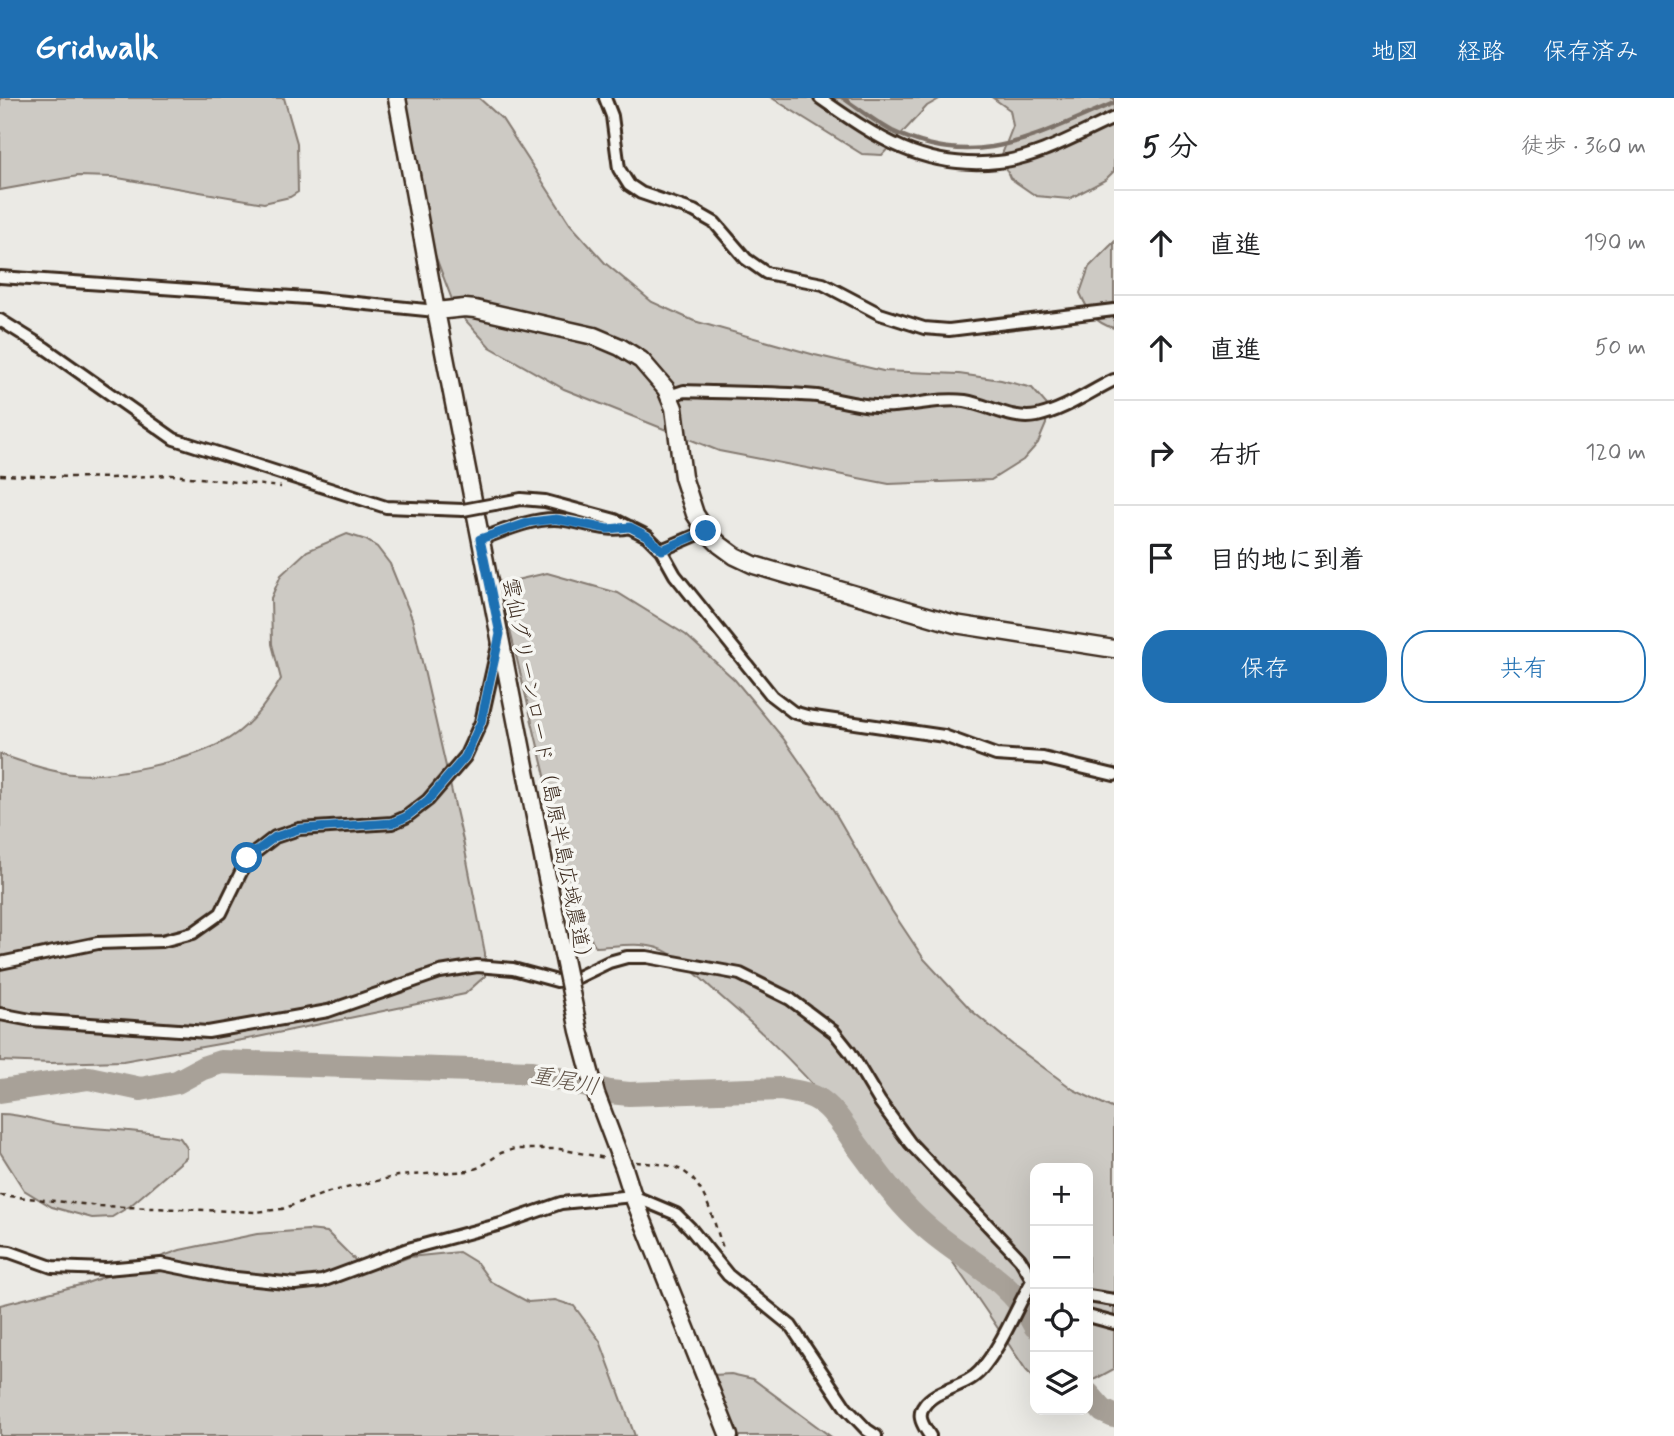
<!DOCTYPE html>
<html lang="ja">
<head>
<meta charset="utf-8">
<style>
	body { margin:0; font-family:Mynerve,"Klee One",sans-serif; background:#f2f2f2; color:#202124 }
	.controls { position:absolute; right:21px; bottom:21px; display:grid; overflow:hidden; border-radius:14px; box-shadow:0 7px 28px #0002 }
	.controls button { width:63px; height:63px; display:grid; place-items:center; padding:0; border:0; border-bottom:2px solid #e0e0e0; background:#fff; color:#202124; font:35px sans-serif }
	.stop { position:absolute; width:21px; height:21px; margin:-16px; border:5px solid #1f6fb2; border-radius:50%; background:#fff }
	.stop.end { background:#1f6fb2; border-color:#fff; box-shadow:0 2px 7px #0008 }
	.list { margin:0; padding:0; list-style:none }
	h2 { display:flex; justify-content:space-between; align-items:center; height:91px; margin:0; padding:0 28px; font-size:30px }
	h2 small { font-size:23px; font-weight:400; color:#757577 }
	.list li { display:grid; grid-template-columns:46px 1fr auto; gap:21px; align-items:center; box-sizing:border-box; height:105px; padding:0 28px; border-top:2px solid #e0e0e0 }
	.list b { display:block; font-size:26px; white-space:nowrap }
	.list em { font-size:23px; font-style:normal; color:#757577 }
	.actions { display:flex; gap:14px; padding:21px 28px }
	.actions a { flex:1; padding:16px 0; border:2px solid #1f6fb2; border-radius:28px; text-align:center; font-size:24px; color:#1f6fb2 }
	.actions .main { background:#1f6fb2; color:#fff }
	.icon { flex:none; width:38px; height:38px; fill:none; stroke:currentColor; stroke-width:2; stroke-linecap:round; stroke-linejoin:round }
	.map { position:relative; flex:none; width:1114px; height:1338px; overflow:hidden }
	header { display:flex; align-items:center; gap:42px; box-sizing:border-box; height:98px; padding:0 35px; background:#1f6fb2; color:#fff }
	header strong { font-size:33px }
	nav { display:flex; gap:38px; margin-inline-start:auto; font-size:24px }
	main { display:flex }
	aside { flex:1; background:#fff }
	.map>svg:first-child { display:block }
</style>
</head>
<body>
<header>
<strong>Gridwalk</strong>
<nav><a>地図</a><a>経路</a><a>保存済み</a></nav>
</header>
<main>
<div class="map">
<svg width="1114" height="1338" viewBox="0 0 1114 1338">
	<rect width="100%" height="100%" fill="#ebeae5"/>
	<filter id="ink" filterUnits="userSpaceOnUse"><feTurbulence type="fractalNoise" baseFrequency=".0143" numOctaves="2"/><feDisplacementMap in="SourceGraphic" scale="14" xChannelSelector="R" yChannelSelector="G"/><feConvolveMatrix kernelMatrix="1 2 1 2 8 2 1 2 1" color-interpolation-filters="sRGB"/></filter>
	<g filter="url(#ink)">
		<!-- green -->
		<path fill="#cdcac4" stroke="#847a71" stroke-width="2" d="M0,0H284L297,45L298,94L290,99L264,105L112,79L78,78L0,92Z
			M387,0H479L502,21L570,126L605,165L652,204L694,223L815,257L883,273L959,276L1001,282L1032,290L1047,307L1046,326L1038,345L1023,362L991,382L889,386L719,353L564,291L490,249L456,212L409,89L393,11Z
			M772,0H941L927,8L882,57L862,56Z
			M993,0H1114V73L1105,82L1069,101L1036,98L1010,80L1001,59L1013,28L1010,12Z
			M1114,144V230C1095,226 1087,211 1080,195L1089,169Z
			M347,436L366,442L377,449L390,466L412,520L464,747L485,855V878L465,896L253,940L123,963L51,965L0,963V656C19,663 53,674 72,676C111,680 185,663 219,646C247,633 266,607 281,581L272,546L271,500L281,477L307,453Z
			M547,475L618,495L686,537L735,582L783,640L834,713L892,813L924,861L972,913L1013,947L1074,992L1114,1011V1271L1088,1285V1070H1035V1281L1026,1272C936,1138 850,1008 726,903C709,889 687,865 669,855C648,842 619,848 596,849L580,823L500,491L512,483Z
			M0,1016C26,1016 41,1025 65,1027C103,1032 142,1032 180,1040L187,1050V1059L130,1108L112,1119L92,1120L52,1109L24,1092L0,1054Z
			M308,1132L327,1134L355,1162L368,1167L383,1169L409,1159L459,1154L477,1165L491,1184L528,1204L555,1202L574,1208L600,1243L635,1338H0V1207L84,1186L180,1152L257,1136Z
			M731,1276L753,1281L830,1338H720L708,1296L713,1277Z"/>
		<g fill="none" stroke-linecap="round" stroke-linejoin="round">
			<!-- stream -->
			<path stroke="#7c7167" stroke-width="4.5" d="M843,0C859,11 875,24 892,33C977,74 1036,37 1114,5"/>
			<!-- river -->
			<path stroke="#a8a198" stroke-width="24" d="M0,993L89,980L141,991L177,984L203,970L221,964L532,974L610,994L629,996L781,991C795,994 811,995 822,1004C836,1014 846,1032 856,1046C877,1074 898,1105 925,1128C965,1164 1009,1178 1035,1228
				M1088,1296L1103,1313L1114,1318"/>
			<defs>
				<path id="street" d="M605,0L612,18L619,71L629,87L641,95L694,113L715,125L746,161L766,175L823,186L880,216L924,230L949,232L1114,212
					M820,0C877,40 924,72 998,64C1038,60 1078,36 1114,20
					M0,179L307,200L436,213
					M0,222L45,250L174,341L386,409L463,412
					M669,298L684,293C728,295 773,294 817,298C836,301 855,307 875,308C905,311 935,299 965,303C989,307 1012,323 1037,318C1065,312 1089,294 1114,282
					M495,406L521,401L545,403L615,422L647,438L661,452L675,477L772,598L793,614L807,618L944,638L996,657L1043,660L1114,677
					M480,441C504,433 529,421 554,421C580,421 604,436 630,429
					M661,452L706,433
					M0,865L98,845L162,843L193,835L221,815L248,760L275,739L299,731L392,725L406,719L428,702L465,659L481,624L499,543
					M0,916L31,922L208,934L328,913L440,874L477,868L513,871L557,883L578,879L609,864L627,859H647L740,876L790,901L834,934L850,954L880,1004L910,1045L1020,1161L1035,1186
					M0,1153L10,1154L52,1169L106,1171L161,1166L226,1179L295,1186L322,1183L408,1151L501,1126L561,1105L633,1098L676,1116L690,1130L728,1177L791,1228L846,1310L867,1332L876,1338
					M1088,1198L1114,1202
					M1088,1218L1114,1225
					M930,1338C924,1329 916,1318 924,1308C936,1290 965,1290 980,1273C1002,1248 1015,1212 1032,1183"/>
				<path id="secondary" d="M397,0L436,213L545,770
					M436,213L465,210L475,211L594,238L620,249L641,262L666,291L674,310L683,379L695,416L706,433L720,447L735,458L754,467L955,526L1114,551
					M624,1070L633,1098L729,1338"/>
			</defs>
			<!-- street casing -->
			<use href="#street" stroke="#3b2a1e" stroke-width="16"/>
			<!-- secondary casing -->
			<use href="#secondary" stroke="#3b2a1e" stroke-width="21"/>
			<!-- path -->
			<path stroke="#3b2a1e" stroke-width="2.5" stroke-dasharray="5 5" stroke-linecap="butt" d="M0,377L111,380L172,377L281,389
				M636,1064C649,1066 666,1065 679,1071C705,1082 714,1126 723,1150
				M0,1097L100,1108L256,1114L282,1111L329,1094L398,1078L468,1073L480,1069L501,1055L514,1051H560L605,1060"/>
			<!-- street -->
			<use href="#street" stroke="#f6f6f2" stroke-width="10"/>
			<!-- secondary -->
			<use href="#secondary" stroke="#f6f6f2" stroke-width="16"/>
			<defs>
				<path id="street-bridge" d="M463,412L495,406"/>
				<path id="secondary-bridge" d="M545,770L579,933L596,996L624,1070"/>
			</defs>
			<!-- street-bridge casing -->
			<use href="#street-bridge" stroke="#3b2a1e" stroke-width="16" stroke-linecap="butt"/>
			<!-- secondary-bridge casing -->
			<use href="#secondary-bridge" stroke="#3b2a1e" stroke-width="21" stroke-linecap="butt"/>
			<!-- street-bridge -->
			<use href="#street-bridge" stroke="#f6f6f2" stroke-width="10"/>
			<!-- secondary-bridge -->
			<use href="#secondary-bridge" stroke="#f6f6f2" stroke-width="16"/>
		</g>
	</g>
	<g fill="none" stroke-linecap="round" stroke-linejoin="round" filter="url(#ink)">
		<!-- route -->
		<path stroke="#1f6fb2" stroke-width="9" d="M247,760L275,739L299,731L392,725L406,719L428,702L465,659L481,624L500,536L480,441L530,424L556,421L608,431L630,429L647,438L662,452L706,433"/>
	</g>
	<g text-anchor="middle" stroke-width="7" stroke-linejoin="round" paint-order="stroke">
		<!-- street labels -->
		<g font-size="21" fill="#3b2a1e" stroke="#f6f6f2">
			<text transform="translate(548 675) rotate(79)" y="7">雲仙グリーンロード（島原半島広域農道）</text>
		</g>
		<!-- water labels -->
		<g font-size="23" font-style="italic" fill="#615449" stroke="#f6f6f2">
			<text transform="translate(565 982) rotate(11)" y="8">重尾川</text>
		</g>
	</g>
</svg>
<div class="controls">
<button>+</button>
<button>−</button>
<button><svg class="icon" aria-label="locate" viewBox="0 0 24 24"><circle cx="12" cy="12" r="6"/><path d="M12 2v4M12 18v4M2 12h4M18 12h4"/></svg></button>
<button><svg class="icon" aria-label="layers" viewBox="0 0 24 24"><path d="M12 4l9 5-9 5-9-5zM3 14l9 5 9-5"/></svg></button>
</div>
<div class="stop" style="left:247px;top:760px"></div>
<div class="stop end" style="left:706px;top:433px"></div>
</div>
<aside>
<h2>5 分<small>徒歩 · 360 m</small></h2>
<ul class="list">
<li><svg class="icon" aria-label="ahead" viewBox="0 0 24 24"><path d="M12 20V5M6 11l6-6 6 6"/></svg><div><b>直進</b></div><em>190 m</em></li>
<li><svg class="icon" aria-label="ahead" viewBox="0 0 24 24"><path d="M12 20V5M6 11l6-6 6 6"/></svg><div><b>直進</b></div><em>50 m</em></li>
<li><svg class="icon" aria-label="right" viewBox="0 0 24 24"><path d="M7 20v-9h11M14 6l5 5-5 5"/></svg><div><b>右折</b></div><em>120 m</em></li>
<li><svg class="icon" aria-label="arrive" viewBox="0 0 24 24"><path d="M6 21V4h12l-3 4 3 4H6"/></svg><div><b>目的地に到着</b></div></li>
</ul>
<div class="actions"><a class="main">保存</a><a>共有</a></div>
</aside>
</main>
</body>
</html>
